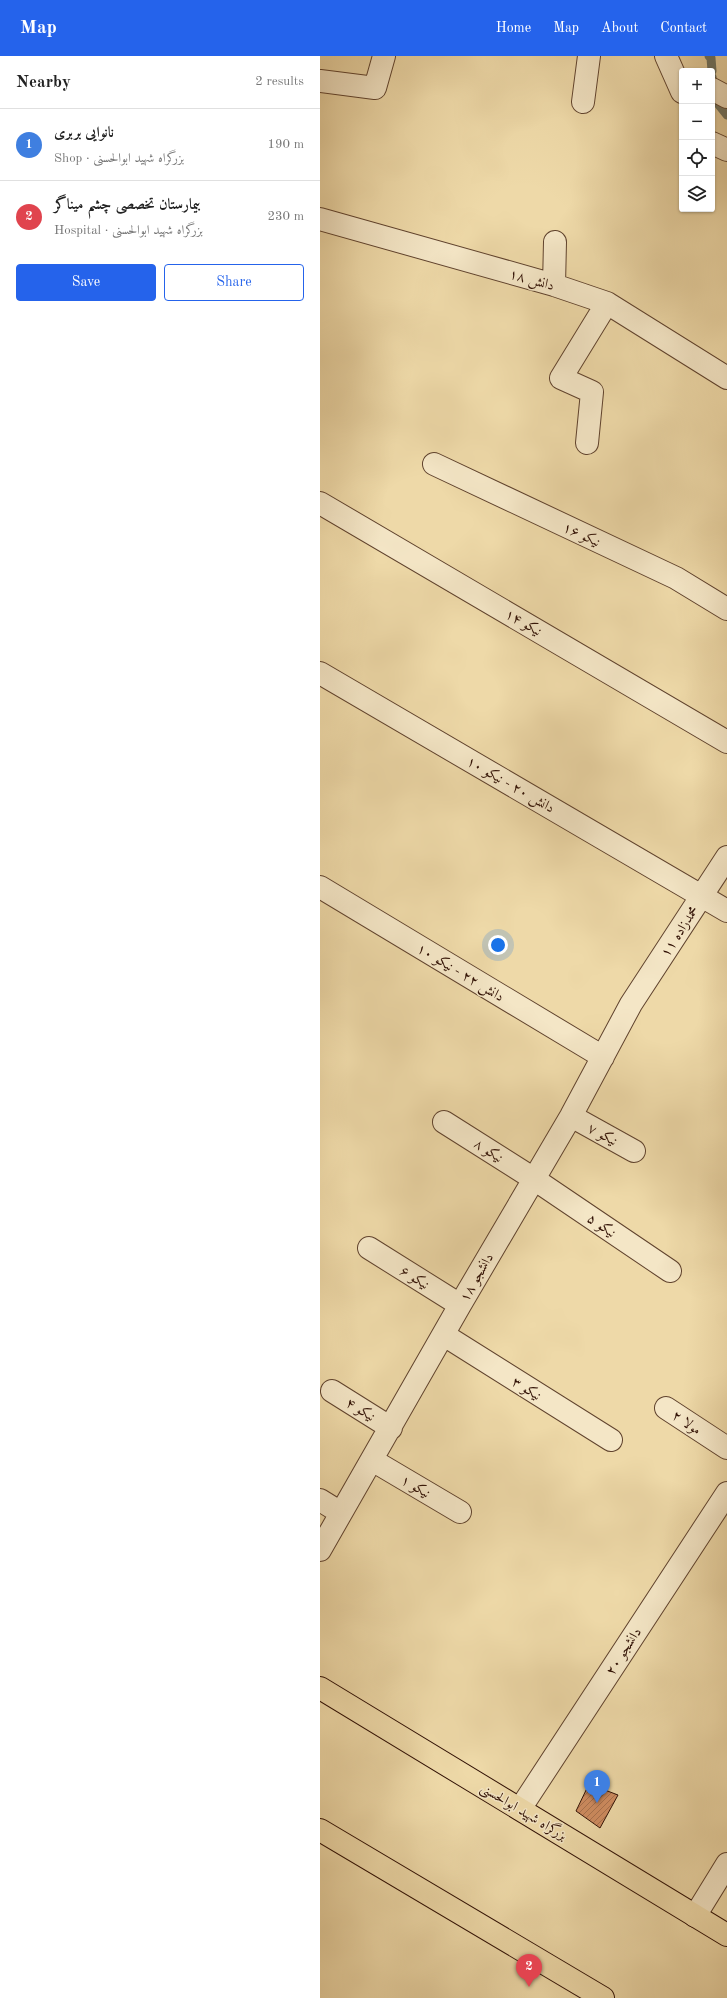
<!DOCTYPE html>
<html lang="en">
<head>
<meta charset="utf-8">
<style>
	body { margin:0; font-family:"Old Standard TT",Amiri,serif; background:#f6f6f6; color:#222 }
	.controls { position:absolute; right:12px; top:12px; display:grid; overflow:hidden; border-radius:4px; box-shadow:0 1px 3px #0004 }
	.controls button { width:36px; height:36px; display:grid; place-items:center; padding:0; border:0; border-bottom:1px solid #e0e0e0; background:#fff; color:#222; font:20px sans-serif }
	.you { position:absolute; left:178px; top:889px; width:14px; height:14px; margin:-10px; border:3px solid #fff; border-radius:50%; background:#1a73e8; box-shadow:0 0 0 6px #1a73e833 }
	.badge { display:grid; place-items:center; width:26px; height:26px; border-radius:50%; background:#2563eb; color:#fff; font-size:13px; font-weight:700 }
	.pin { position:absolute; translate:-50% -33px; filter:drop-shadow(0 1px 2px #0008) }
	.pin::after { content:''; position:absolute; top:21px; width:14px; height:12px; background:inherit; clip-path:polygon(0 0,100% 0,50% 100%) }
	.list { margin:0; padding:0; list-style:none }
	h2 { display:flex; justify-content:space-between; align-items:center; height:52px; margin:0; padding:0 16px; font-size:17px }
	h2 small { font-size:13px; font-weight:400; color:#767676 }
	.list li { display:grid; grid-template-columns:26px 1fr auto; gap:12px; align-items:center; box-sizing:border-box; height:72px; padding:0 16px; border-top:1px solid #e0e0e0 }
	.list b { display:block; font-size:15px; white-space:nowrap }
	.list p { margin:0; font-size:13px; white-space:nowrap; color:#767676 }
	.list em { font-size:13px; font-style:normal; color:#767676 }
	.actions { display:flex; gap:8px; padding:12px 16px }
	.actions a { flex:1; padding:9px 0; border:1px solid #2563eb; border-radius:4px; text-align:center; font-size:14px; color:#2563eb }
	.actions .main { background:#2563eb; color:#fff }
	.icon { flex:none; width:22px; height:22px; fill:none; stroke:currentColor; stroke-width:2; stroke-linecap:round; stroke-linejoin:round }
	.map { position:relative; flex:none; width:407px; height:1942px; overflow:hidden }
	header { display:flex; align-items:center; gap:24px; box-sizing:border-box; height:56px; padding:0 20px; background:#2563eb; color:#fff }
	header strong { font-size:19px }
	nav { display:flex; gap:22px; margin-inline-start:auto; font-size:14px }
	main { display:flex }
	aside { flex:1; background:#fff }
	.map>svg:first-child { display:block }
</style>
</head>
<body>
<header>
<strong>Map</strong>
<nav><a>Home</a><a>Map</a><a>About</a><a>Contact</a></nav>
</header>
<main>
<aside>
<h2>Nearby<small>2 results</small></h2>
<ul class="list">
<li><span class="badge" style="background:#3f7fe0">1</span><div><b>نانوایی بربری</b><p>Shop · بزرگراه شهید ابوالحسنی</p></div><em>190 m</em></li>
<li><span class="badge" style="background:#e0444e">2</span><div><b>بیمارستان تخصصی چشم میناگر</b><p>Hospital · بزرگراه شهید ابوالحسنی</p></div><em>230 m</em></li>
</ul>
<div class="actions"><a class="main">Save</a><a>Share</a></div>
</aside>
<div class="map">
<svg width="407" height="1942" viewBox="0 0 407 1942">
	<defs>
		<pattern id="building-hatch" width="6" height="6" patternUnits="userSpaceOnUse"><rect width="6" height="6" fill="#cf8c60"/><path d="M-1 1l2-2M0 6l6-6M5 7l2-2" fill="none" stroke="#a9714d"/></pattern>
	</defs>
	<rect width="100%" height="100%" fill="#eed9a8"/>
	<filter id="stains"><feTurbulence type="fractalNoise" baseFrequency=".005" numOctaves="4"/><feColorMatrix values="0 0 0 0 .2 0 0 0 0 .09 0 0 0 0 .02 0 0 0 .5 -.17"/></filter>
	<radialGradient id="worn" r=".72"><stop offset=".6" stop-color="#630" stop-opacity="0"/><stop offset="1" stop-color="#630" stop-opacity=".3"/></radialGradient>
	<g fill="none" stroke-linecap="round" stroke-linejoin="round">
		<!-- stream -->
		<path stroke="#6f7666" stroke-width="9" d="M389,0L391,2L392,15
			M392,21L395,44L407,59"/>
	</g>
	<!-- building -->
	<path fill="url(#building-hatch)" stroke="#311105" d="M269,1728L298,1739L280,1772L256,1755Z"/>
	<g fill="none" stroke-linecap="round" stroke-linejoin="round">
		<defs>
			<path id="minor" d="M346,0L362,36
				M0,25L55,32L64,0
				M392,33L407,41
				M263,46L269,0
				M392,87L407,94
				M0,163L234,229L287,247L407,322
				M234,229L235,186
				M267,387L272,336L241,322L287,247
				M114,408L356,522L407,553
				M0,447L407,686
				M0,617L407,855
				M0,831L283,1001
				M251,1060L314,1095
				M124,1066L214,1123L350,1215
				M49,1192L140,1249
				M124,1279L291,1384
				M12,1335L71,1372
				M346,1352L407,1392
				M52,1404L140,1456
				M0,1444L21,1457
				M0,1494L140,1249L251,1060L311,948L407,801
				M200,1753L407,1437
				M375,1860L407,1808"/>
			<path id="primary" d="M0,1632L407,1879
				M0,1774L283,1942"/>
		</defs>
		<!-- minor casing -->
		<use href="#minor" stroke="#60432e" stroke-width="24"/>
		<!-- primary casing -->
		<use href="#primary" stroke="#311105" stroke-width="24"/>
		<!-- minor -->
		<use href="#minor" stroke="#f4e6c6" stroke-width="22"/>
		<!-- primary -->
		<use href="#primary" stroke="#eed9a8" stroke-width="22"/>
	</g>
	<g text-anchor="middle" stroke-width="3" stroke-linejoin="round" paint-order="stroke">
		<!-- street labels -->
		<g font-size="14" fill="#311105" stroke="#f4e6c6">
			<text transform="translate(212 223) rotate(16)" y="5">دانش ۱۸</text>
			<text transform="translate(262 478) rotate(25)" y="5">نیکو ۱۶</text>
			<text transform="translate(204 566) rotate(30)" y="5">نیکو ۱۴</text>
			<text transform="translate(191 728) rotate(30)" y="5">دانش ۲۰ - نیکو ۱۰</text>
			<text transform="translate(359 875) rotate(-57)" y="5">محمدزاده ۱۱</text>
			<text transform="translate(141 916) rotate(31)" y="5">دانش ۲۲ - نیکو ۱۰</text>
			<text transform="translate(283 1078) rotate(29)" y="5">نیکو ۷</text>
			<text transform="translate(169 1094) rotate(33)" y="5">نیکو ۸</text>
			<text transform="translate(282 1169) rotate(34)" y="5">نیکو ۵</text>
			<text transform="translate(95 1221) rotate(32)" y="5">نیکو ۶</text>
			<text transform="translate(156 1221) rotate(-60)" y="5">دانشجو ۱۸</text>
			<text transform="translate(207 1332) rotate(32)" y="5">نیکو ۳</text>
			<text transform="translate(41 1353) rotate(32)" y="5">نیکو ۴</text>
			<text transform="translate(367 1366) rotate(34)" y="5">مولا ۲</text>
			<text transform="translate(96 1430) rotate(30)" y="5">نیکو ۱</text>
			<text transform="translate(303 1595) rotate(-57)" y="5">دانشجو ۲۰</text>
			<text transform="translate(204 1755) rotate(31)" y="5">بزرگراه شهید ابوالحسنی</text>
		</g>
	</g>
	<rect width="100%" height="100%" filter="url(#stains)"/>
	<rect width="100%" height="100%" fill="url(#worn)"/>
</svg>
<div class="controls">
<button>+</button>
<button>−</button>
<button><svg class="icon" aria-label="locate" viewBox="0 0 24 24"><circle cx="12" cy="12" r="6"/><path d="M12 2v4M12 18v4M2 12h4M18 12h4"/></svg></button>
<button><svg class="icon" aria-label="layers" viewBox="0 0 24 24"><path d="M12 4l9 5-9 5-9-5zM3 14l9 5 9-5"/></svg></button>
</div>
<div class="you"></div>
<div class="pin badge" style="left:277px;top:1747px;background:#3f7fe0">1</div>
<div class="pin badge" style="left:209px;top:1931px;background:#e0444e">2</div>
</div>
</main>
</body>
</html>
